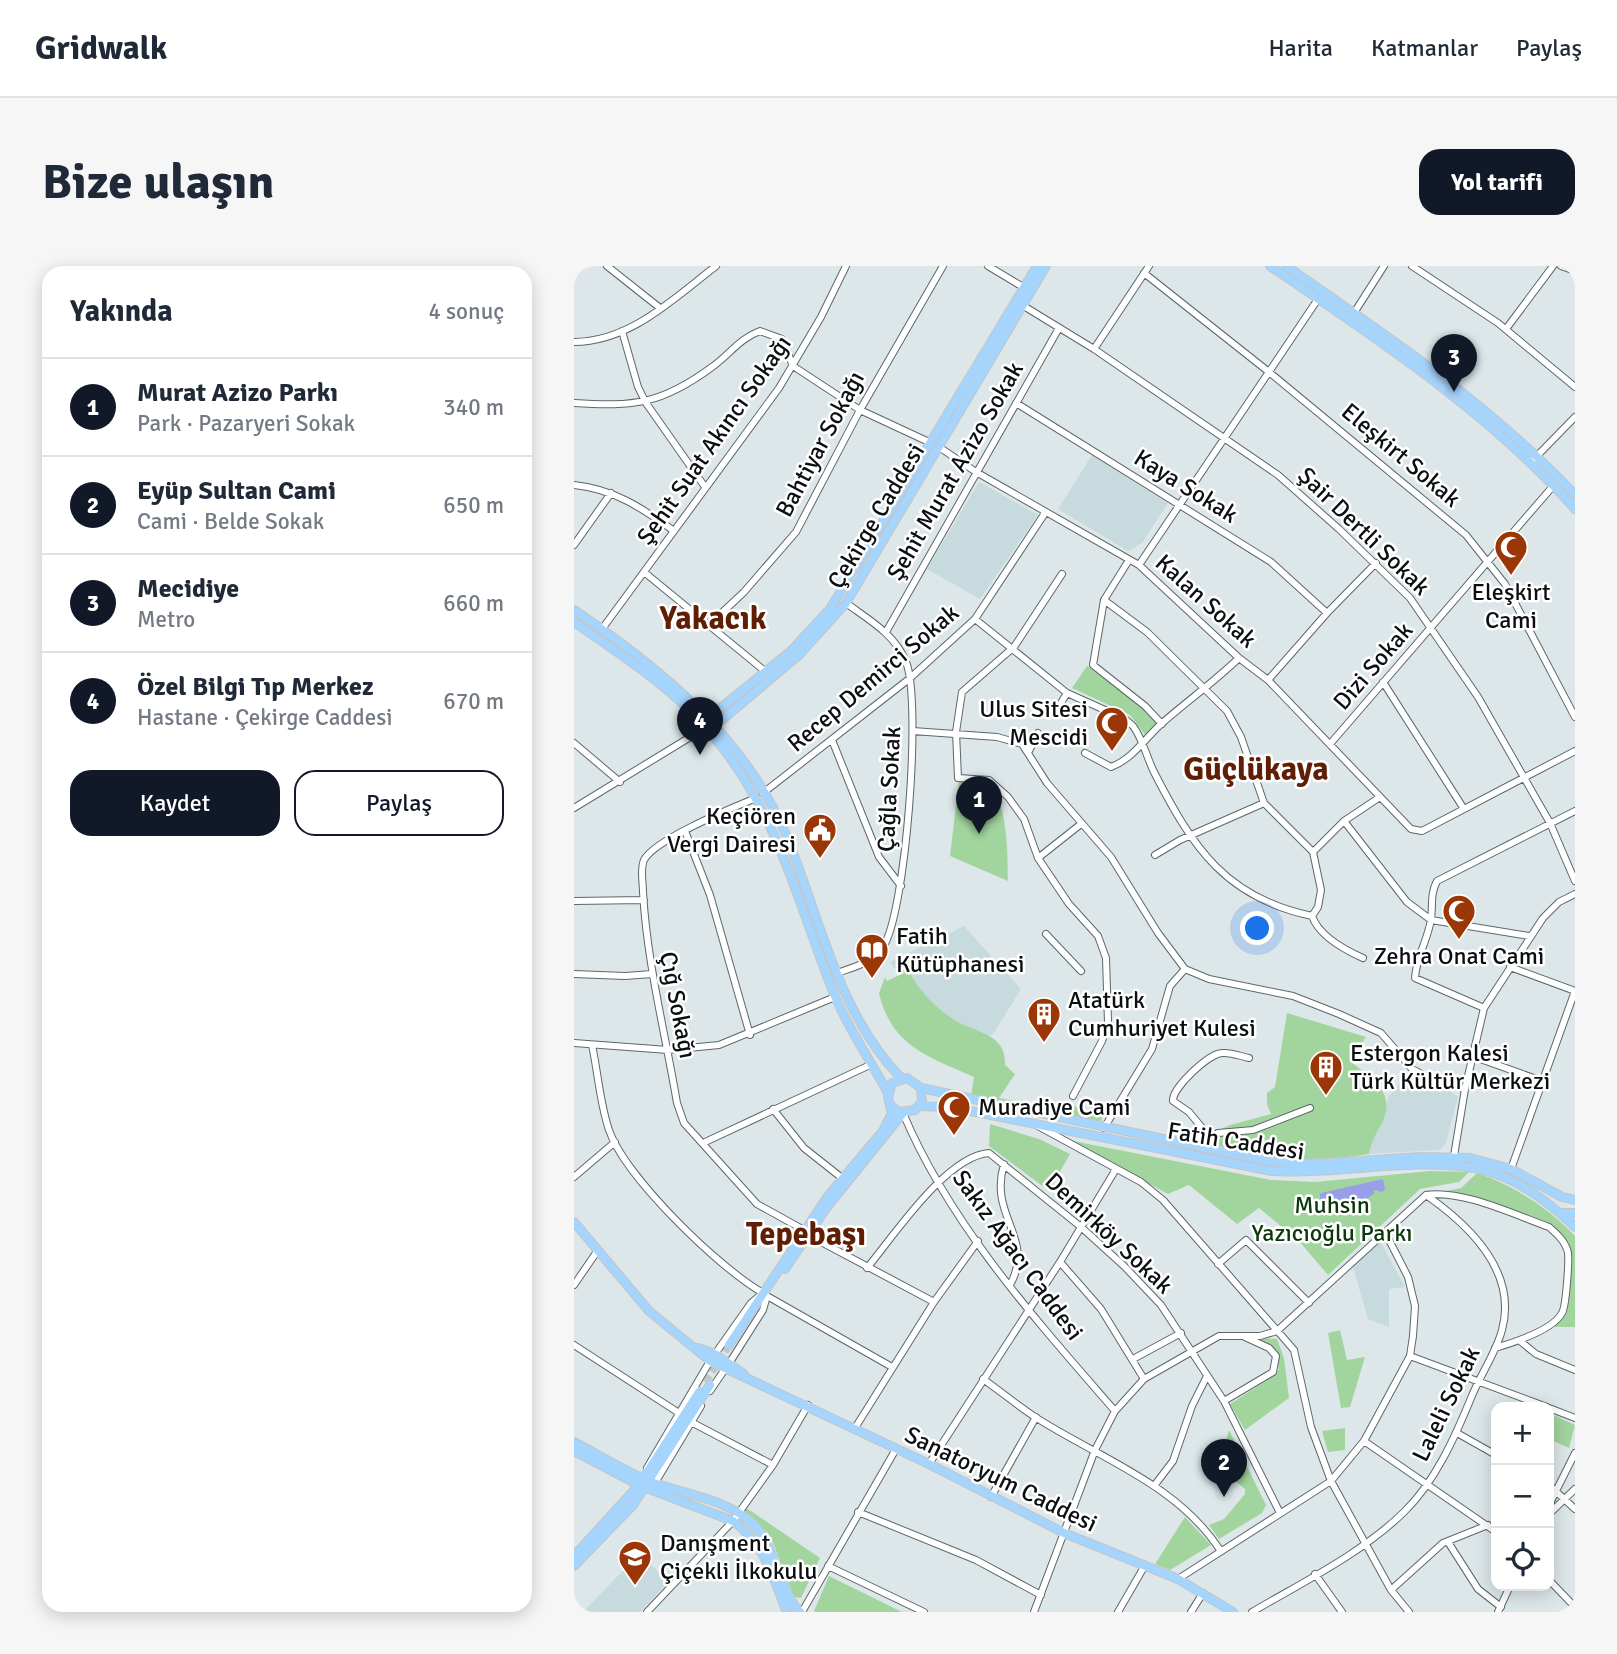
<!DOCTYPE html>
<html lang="tr">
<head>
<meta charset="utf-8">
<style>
	body { margin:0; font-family:Signika,sans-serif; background:#f6f6f7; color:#1f2937 }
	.controls { position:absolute; right:21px; bottom:21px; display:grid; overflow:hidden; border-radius:14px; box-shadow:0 4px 18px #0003 }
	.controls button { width:63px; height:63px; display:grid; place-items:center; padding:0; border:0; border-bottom:2px solid #e0e1e3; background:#fff; color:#1f2937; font:35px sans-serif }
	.you { position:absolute; left:684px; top:663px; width:24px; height:24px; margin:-18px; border:5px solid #fff; border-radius:50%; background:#1a73e8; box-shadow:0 0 0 10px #1a73e833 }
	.badge { display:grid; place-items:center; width:46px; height:46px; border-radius:50%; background:#111827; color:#fff; font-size:23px; font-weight:700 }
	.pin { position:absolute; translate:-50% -58px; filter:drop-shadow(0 2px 4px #0008) }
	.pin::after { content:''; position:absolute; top:37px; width:24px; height:21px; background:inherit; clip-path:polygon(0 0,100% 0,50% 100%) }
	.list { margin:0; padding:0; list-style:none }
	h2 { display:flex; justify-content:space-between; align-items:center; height:91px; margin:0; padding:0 28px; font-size:30px }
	h2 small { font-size:23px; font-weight:400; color:#747a83 }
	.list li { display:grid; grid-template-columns:46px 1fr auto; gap:21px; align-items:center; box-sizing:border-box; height:98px; padding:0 28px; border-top:2px solid #e0e1e3 }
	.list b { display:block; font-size:26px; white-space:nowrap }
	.list p { margin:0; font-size:23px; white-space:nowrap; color:#747a83 }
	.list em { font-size:23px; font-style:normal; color:#747a83 }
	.actions { display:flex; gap:14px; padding:21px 28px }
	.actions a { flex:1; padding:16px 0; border:2px solid #111827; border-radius:21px; text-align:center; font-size:24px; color:#111827 }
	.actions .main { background:#111827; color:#fff }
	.icon { flex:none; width:38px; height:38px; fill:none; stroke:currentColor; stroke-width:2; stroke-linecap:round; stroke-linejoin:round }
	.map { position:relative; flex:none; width:1001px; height:1346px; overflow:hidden; border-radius:21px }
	header { display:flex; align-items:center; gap:42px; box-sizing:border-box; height:98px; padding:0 35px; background:#fff; border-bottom:2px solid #e0e1e3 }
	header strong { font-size:33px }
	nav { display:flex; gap:38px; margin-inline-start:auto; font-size:24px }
	.intro { display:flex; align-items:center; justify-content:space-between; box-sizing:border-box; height:168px; padding:0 42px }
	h1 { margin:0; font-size:49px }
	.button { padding:18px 32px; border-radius:21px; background:#111827; color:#fff; font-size:24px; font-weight:700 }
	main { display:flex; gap:42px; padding:0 42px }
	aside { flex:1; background:#fff; border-radius:21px; box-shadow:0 4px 18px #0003 }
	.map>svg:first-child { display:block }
</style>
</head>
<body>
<header>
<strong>Gridwalk</strong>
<nav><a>Harita</a><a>Katmanlar</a><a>Paylaş</a></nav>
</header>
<div class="intro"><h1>Bize ulaşın</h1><a class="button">Yol tarifi</a></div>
<main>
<aside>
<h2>Yakında<small>4 sonuç</small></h2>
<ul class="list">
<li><span class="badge">1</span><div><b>Murat Azizo Parkı</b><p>Park · Pazaryeri Sokak</p></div><em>340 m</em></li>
<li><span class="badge">2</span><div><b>Eyüp Sultan Cami</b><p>Cami · Belde Sokak</p></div><em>650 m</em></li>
<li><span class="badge">3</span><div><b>Mecidiye</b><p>Metro</p></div><em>660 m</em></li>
<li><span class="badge">4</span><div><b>Özel Bilgi Tıp Merkez</b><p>Hastane · Çekirge Caddesi</p></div><em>670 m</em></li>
</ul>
<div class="actions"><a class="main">Kaydet</a><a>Paylaş</a></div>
</aside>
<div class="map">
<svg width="1001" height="1346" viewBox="0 0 1001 1346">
	<rect width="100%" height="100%" fill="#dde7ea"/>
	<!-- built -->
	<path fill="#c7dadd" d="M518,189L594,237L568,277L554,285L484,243Z
		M405,216L464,249L406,333L353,303Z
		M390,660L447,723L419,768L407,774L342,730L316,696Z
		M830,811L865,817L884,831L872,877L866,884L795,888L797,877L811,851L814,832Z
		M806,975L831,1021L815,1023V1061L794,1053L779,1001Z
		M65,1288L95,1315L66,1346H9Z"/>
	<!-- green -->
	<path fill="#a2d59e" d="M513,400L572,444L571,446L584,458L572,470L556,449L498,422Z
		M385,514C393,516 405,515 413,519C434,529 434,594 434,615L376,590Z
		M347,688L351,699L336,707C346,726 363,743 382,755C403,767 433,768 431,799L441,808L425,832L488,844L501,840L514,848L519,841L530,847L525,859L397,830L400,811C355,791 317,780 305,727L311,711L313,715L330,707L322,692L327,690L331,697Z
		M713,747L792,771L776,795C798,813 823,826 808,857C802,868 797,876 795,888C726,899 683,890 616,877L656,859L697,848L693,838V827L701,821Z
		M416,858L465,873L496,888L475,925L415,880Z
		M494,874L697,914L741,916L856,905L895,906L885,916L846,923L754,1009L725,975L685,942L663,958L615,919L594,928Z
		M903,907C939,919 975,942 1001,970V1061H979L992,1049L995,1034V979L979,959L871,925L887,922Z
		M766,1064L773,1094L791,1091L776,1141L767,1142L754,1067Z
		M680,1072L703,1073L710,1092L715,1132L671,1164L656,1138L701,1109L705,1103L701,1084Z
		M977,1148L1001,1159L995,1182L975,1173Z
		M771,1162V1184L754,1186L748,1165Z
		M655,1164L692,1239L688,1247L645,1273L635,1259L650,1253L671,1228V1223L645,1201Z
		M171,1241L246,1292L227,1332L220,1331L198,1274L193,1266L168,1246Z
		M611,1251L637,1279L596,1304L581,1298Z
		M255,1310L328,1346H242L240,1345Z"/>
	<!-- water -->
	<path fill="#999ee8" d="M809,913L811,923L808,926L800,924V928C780,940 769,950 746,936V928L751,926Z"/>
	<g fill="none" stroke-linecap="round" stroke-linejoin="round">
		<!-- major-tunnel -->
		<path stroke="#bec7c9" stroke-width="8" stroke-dasharray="8 4" stroke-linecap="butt" d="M131,1116L155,1079"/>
		<defs>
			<path id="minor" d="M33,0L86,42
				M414,0L449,21
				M838,0L924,57L1001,121
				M987,0L1001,5
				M570,7L695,106L892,269L931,318L1001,451
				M448,39L520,83L704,209L765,263L836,332L904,431L976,557L1001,615
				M780,47L810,0
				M932,63L979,0
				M48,65L64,121L72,137L131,221
				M0,76C56,76 100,32 142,0
				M520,83L575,0
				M0,137C60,141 88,138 138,101C155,89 166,72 186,65L208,73L219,100L286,144L357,177
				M442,137L697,296L753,347
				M365,181L402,206L565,299L665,392L694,414L837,563L848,565L1001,485
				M960,193L1001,151
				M0,219C40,223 68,242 100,265
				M0,279L37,227
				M555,294L530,334L519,399L571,440L588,458
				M565,299L744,33
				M70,306L192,406
				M488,308L440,381L388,426L382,466L384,512L415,514L434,531L450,553L464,592L495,638L524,670L532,692L534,756L528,775L499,830
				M530,334L573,366L653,445L667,471L690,537L739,586L747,624L744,641L738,650C745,670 771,684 789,692
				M401,353L493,427L551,453L559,460C569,473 573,493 581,508C619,582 652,632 738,650
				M136,358L170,326L222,266L286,144L369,0
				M28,363L205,122L247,51L272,0
				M312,366L485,62
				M694,414L753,347L802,297
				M809,416L890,543
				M482,445L493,427
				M339,465L423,471L448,478L473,517L537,591L584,667L611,703L635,713L719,730L765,748L807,767L838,803L857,813L891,823
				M115,472L135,465
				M258,474L305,591L327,620
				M0,477L46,516
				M756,478L980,219
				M455,485L464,467
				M511,487L537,501C558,493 570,474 586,459C612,436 640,416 665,392
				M189,527L335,413L401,353L471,247
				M182,532C158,542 81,573 70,594C66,603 69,616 69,626C73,697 91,766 103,837L110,857L183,938L230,964
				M0,542L113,473L127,458
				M770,555L833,636L857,654L955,670
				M111,565L136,629L176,769
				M739,586L770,555L806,531
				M581,589L606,574L690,537
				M464,592L507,558
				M0,635L70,634
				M472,668L507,705
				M936,701L1001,725L937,903
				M263,707C280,701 298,697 309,681C332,647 348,435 332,396C321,368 295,354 272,337
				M0,708L51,710L78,708
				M910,742L841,712C842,691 854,674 857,653C859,639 856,628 863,615L1001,545
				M0,777L94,784L145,779L261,731
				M18,779C24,807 26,838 35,864C51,911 145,1002 189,1027L177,1037L141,1088
				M898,790L968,815
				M199,843L230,882L268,912
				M329,847C376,959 462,1054 541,1145
				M464,860L567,916L589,934L720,1084L737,1161L757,1215L817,1324L835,1346
				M530,862L578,783L596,720L611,703
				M644,867L679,864L736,842
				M608,876L634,869L615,846L599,835C598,822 634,788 648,787C656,786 666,790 675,792
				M129,877L298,798
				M880,890L891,823L910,742L969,652L985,636L1001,628
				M430,898C414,951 462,972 436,1019
				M0,911L41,876
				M234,969L360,1036
				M486,996L527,1043L570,1113
				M644,998L672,974L735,1037
				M293,1002C319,971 372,890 415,887L507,961L550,1000L587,1039L650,1135L706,1247
				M0,1019L24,984
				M946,1075L962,1088L1001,1104
				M0,1079L105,1147
				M836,1090L973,1141
				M559,1093L607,1067
				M156,1096L189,1044L193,1030L318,1101
				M409,1113C426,1125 443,1139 461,1151C525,1192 603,1218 646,1284
				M136,1125L151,1103
				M650,1135L699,1106L702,1090L695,1082L671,1071
				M975,1142L1001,1152
				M117,1156L199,1199
				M281,1162L360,1036L404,975
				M883,1167L922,1189
				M790,1175L922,1266
				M355,1198L486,996L542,903
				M73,1202L136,1095
				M81,1217L127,1140
				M975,1219L1001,1243
				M580,1220L599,1195L618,1140L632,1112
				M417,1231L462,1151
				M975,1239L1001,1187
				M284,1246L402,1294L467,1329
				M975,1248L1001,1223
				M874,1276L904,1323L927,1341
				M254,1300L350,1346
				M741,1308L768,1346
				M604,1313L757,1215L790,1175L836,1090L839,1070L841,1040L834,1011L811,966
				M975,1314L1001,1341
				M817,1324L869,1277L914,1259
				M73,1346L159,1255L199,1199L234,1139
				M228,1346L322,1183
				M460,1346L521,1184L541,1145L570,1113L645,1070H686L703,1065L852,929C887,923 941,949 975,961C983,968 992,976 994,987C995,996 992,1041 988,1047C979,1064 938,1077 921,1082
				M544,1346L570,1301
				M617,1346L629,1327
				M678,1346C729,1316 787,1288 830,1246C861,1216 881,1171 897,1132C906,1109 922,1087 928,1064C944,1005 895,959 852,929
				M924,1346L936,1320"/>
			<path id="major" d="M696,0C802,72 915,146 1001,243
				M712,0C812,69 918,140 1001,229
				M0,344C86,402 171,471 212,569C246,651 263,746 327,812
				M0,356C47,389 98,421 136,466C205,547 222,633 260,728C274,762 296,794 314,827
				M132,454L217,385L256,343L463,0
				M135,465L225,389L272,337L472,0
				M347,822L699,896L739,898L847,891L896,892L937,903L988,931L1001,934
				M345,840L376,841L698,905C765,909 835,891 901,902C939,909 974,935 1001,961
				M986,947H1001
				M0,956L75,1045L136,1095L355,1198L490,1267L604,1313L659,1346
				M211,1003L253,941L329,847
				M155,1079L254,930L309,865L318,847L314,831L318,817L333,812L347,822L348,836L341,844L325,846L316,839
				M124,1082L141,1088L170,1108
				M0,1176C25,1189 51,1205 77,1216C110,1228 157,1234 181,1260C203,1284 204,1323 226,1346
				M0,1185L65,1219L159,1255C190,1276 199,1312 213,1346
				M0,1290L65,1219L125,1126
				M0,1300L59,1239L136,1119"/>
		</defs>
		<!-- minor casing -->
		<use href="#minor" stroke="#5d6768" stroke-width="8"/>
		<!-- major casing -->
		<use href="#major" stroke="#c5c5c6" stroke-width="10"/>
		<!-- minor -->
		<use href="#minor" stroke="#fff" stroke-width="6"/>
		<!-- major -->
		<use href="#major" stroke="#a5d4fd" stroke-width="8"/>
	</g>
	<!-- icons -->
	<defs>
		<symbol id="mosque-pin" viewBox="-11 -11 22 30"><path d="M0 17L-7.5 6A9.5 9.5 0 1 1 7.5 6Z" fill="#9b3607" stroke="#fff"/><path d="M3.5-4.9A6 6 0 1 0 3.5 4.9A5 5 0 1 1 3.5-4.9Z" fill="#fff"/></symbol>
		<symbol id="civic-pin" viewBox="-11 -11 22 30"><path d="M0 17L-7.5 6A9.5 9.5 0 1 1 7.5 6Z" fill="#9b3607" stroke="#fff"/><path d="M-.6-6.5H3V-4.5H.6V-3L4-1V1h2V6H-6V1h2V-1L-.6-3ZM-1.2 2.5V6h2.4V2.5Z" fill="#fff"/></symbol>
		<symbol id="library-pin" viewBox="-11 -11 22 30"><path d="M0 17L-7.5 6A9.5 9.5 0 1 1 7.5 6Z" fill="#9b3607" stroke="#fff"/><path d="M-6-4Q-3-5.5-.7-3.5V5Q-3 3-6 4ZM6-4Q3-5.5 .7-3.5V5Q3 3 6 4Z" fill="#fff"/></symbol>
		<symbol id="building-pin" viewBox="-11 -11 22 30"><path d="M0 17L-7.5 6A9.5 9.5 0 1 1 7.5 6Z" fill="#9b3607" stroke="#fff"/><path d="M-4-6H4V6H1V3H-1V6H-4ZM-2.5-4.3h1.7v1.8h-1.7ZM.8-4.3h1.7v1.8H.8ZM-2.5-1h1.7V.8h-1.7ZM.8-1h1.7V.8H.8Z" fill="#fff"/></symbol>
		<symbol id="school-pin" viewBox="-11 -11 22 30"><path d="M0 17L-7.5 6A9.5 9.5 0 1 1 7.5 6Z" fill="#9b3607" stroke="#fff"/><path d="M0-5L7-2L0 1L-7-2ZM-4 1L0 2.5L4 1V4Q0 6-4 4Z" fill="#fff"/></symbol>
	</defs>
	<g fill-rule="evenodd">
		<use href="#mosque-pin" x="918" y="262" width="38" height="52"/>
		<use href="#mosque-pin" x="519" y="438" width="38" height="52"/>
		<use href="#civic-pin" x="227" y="545" width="38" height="52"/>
		<use href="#mosque-pin" x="866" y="626" width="38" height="52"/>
		<use href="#library-pin" x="279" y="665" width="38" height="52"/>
		<use href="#building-pin" x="451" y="729" width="38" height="52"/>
		<use href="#building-pin" x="733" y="782" width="38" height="52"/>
		<use href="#mosque-pin" x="361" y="822" width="38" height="52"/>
		<use href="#school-pin" x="42" y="1272" width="38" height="52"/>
	</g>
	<g text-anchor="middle" stroke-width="5" stroke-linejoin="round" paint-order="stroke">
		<!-- street labels -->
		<g font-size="24" fill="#0c0f10" stroke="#fff">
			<text transform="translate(140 174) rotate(-55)" y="8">Şehit Suat Akıncı Sokağı</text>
			<text transform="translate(246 178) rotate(-62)" y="8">Bahtiyar Sokağı</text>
			<text transform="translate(827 189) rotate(40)" y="8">Eleşkirt Sokak</text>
			<text transform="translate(381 205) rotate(-60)" y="8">Şehit Murat Azizo Sokak</text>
			<text transform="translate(612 220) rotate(32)" y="8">Kaya Sokak</text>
			<text transform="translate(302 250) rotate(-59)" y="8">Çekirge Caddesi</text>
			<text transform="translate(790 265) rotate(44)" y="8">Şair Dertli Sokak</text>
			<text transform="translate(632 335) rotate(42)" y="8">Kalan Sokak</text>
			<text transform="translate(799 400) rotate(-49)" y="8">Dizi Sokak</text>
			<text transform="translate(299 412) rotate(-40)" y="8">Recep Demirci Sokak</text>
			<text transform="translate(315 523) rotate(-87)" y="8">Çağla Sokak</text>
			<text transform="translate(104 739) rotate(79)" y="8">Çığ Sokağı</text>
			<text transform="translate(662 875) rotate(9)" y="8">Fatih Caddesi</text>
			<text transform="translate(535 967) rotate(43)" y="8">Demirköy Sokak</text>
			<text transform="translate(444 989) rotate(54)" y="8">Sakız Ağacı Caddesi</text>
			<text transform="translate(872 1138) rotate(-64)" y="8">Laleli Sokak</text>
			<text transform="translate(427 1213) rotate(26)" y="8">Sanatoryum Caddesi</text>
		</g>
		<!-- poi labels -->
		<g font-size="24" fill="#0c0f10" stroke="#fff" text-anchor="start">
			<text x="937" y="334" text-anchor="middle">Eleşkirt<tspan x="937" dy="28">Cami</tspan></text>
			<text x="514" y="451" text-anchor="end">Ulus Sitesi<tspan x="514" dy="28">Mescidi</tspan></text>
			<text x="222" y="558" text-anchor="end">Keçiören<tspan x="222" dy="28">Vergi Dairesi</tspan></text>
			<text x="322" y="678">Fatih<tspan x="322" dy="28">Kütüphanesi</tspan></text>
			<text x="885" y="698" text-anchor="middle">Zehra Onat Cami</text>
			<text x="494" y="742">Atatürk<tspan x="494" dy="28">Cumhuriyet Kulesi</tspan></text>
			<text x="776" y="795">Estergon Kalesi<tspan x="776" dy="28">Türk Kültür Merkezi</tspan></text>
			<text x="404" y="849">Muradiye Cami</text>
			<text x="86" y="1285">Danışment<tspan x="86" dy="28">Çiçekli İlkokulu</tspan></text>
		</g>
		<!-- park labels -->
		<g font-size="24" fill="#0c360c" stroke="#fff">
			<text x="758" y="947">Muhsin<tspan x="758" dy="28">Yazıcıoğlu Parkı</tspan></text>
		</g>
		<!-- district labels -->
		<g font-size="32" font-weight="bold" fill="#601f05" stroke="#fff">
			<text x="139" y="363">Yakacık</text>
			<text x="682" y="514">Güçlükaya</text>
			<text x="232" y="979">Tepebaşı</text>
		</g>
	</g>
</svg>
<div class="controls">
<button>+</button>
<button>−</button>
<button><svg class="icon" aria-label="locate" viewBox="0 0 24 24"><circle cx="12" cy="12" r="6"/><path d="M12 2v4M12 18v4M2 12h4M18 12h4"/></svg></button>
</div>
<div class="you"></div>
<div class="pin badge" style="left:405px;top:568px">1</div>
<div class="pin badge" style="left:650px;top:1231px">2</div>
<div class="pin badge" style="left:880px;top:126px">3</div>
<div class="pin badge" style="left:126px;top:489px">4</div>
</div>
</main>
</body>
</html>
